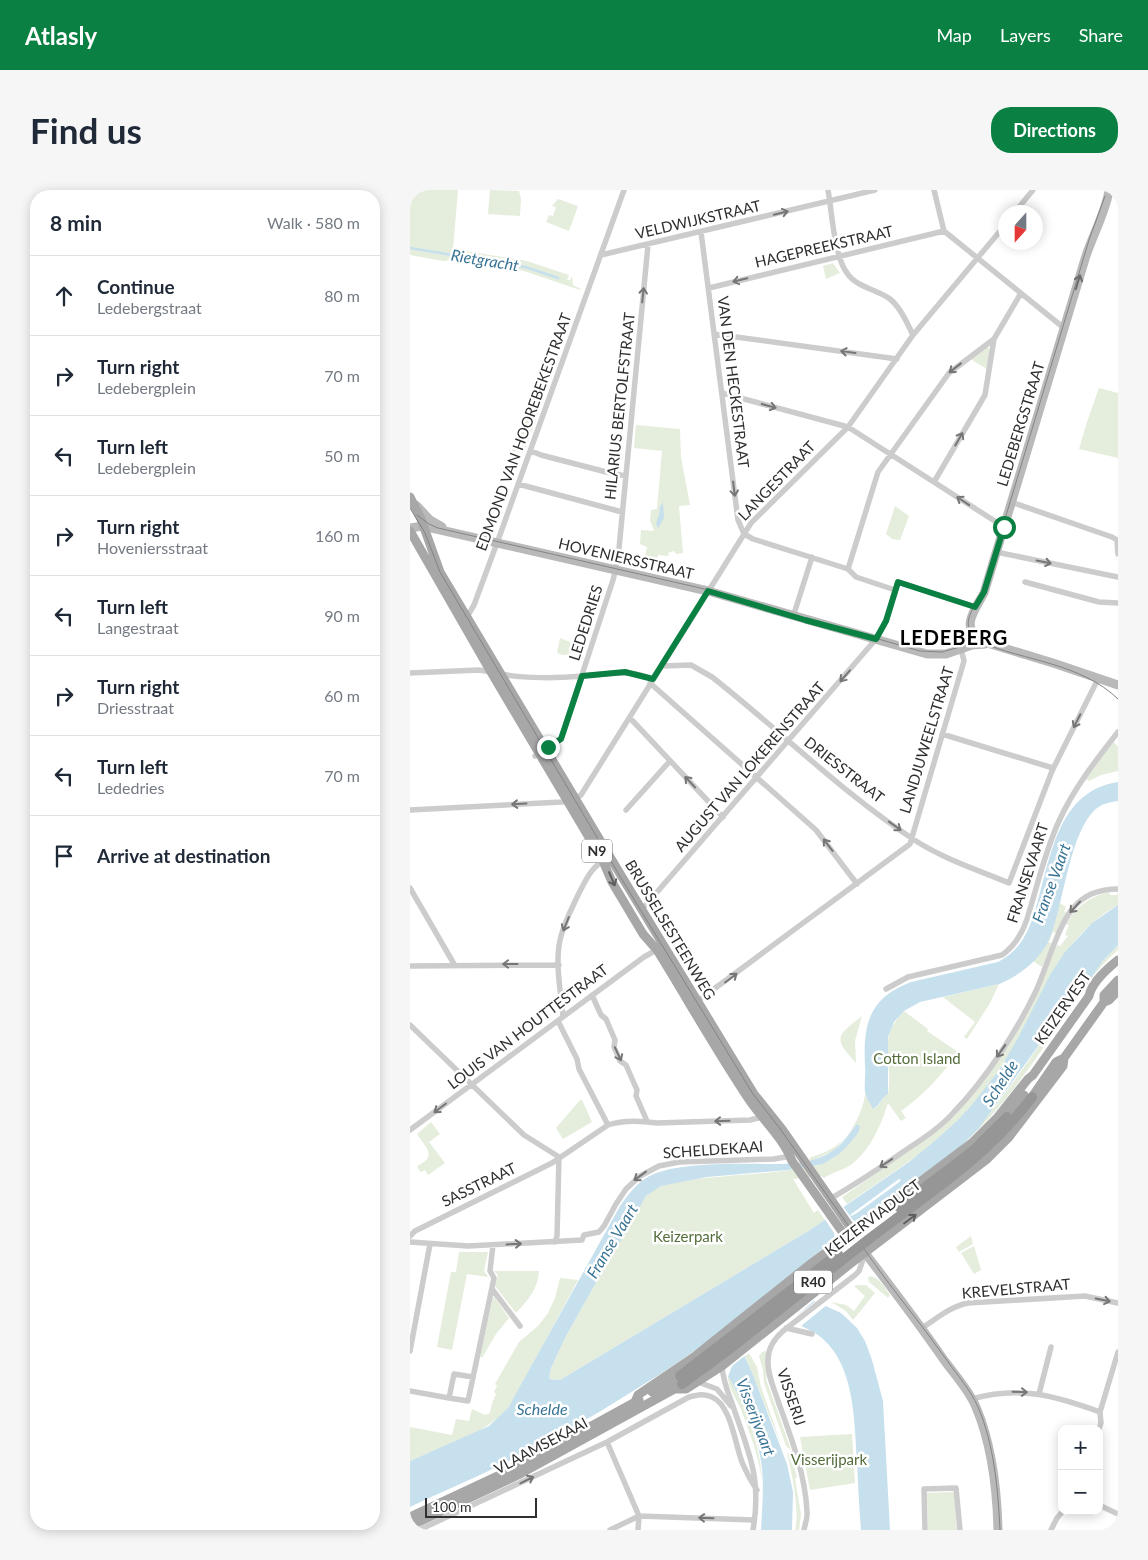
<!DOCTYPE html>
<html lang="en">
<head>
<meta charset="utf-8">
<style>
	body { margin:0; font-family:Lato,sans-serif; background:#f6f6f7; color:#1f2937 }
	.controls { position:absolute; right:15px; bottom:15px; display:grid; overflow:hidden; border-radius:10px; box-shadow:0 2px 12px #0003 }
	.controls button { width:45px; height:45px; display:grid; place-items:center; padding:0; border:0; border-bottom:1px solid #e0e1e3; background:#fff; color:#1f2937; font:25px sans-serif }
	.compass { position:absolute; left:588px; top:15px; width:45px; height:45px; border-radius:50%; background:#fff; box-shadow:0 2px 12px #0003; rotate:201deg }
	.scale { position:absolute; left:15px; bottom:12px; width:112px; box-sizing:border-box; padding-left:5px; border:2px solid #2f2f2f; border-top:0; font-size:14px; line-height:18px; white-space:nowrap; color:#2f2f2f; -webkit-text-stroke:4px #fff; paint-order:stroke }
	.stop { position:absolute; width:15px; height:15px; margin:-11px; border:4px solid #0b8043; border-radius:50%; background:#fff }
	.stop.end { background:#0b8043; border-color:#fff; box-shadow:0 1px 5px #0008 }
	.list { margin:0; padding:0; list-style:none }
	h2 { display:flex; justify-content:space-between; align-items:center; height:65px; margin:0; padding:0 20px; font-size:21px }
	h2 small { font-size:16px; font-weight:400; color:#747a83 }
	.list li { display:grid; grid-template-columns:32px 1fr auto; gap:15px; align-items:center; box-sizing:border-box; height:80px; padding:0 20px; border-top:1px solid #e0e1e3 }
	.list b { display:block; font-size:19px; white-space:nowrap }
	.list p { margin:0; font-size:16px; white-space:nowrap; color:#747a83 }
	.list em { font-size:16px; font-style:normal; color:#747a83 }
	.icon { flex:none; width:28px; height:28px; fill:none; stroke:currentColor; stroke-width:2; stroke-linecap:round; stroke-linejoin:round }
	.map { position:relative; flex:none; width:708px; height:1340px; overflow:hidden; border-radius:20px }
	header { display:flex; align-items:center; gap:30px; box-sizing:border-box; height:70px; padding:0 25px; background:#0b8043; color:#fff }
	header strong { font-size:24px }
	nav { display:flex; gap:28px; margin-inline-start:auto; font-size:18px }
	.intro { display:flex; align-items:center; justify-content:space-between; box-sizing:border-box; height:120px; padding:0 30px }
	h1 { margin:0; font-size:35px }
	.button { padding:12px 22px; border-radius:20px; background:#0b8043; color:#fff; font-size:18px; font-weight:700 }
	main { display:flex; gap:30px; padding:0 30px }
	aside { flex:1; background:#fff; border-radius:20px; box-shadow:0 2px 12px #0003 }
	.map>svg:first-child { display:block }
</style>
</head>
<body>
<header>
<strong>Atlasly</strong>
<nav><a>Map</a><a>Layers</a><a>Share</a></nav>
</header>
<div class="intro"><h1>Find us</h1><a class="button">Directions</a></div>
<main>
<aside>
<h2>8 min<small>Walk · 580 m</small></h2>
<ul class="list">
<li><svg class="icon" aria-label="ahead" viewBox="0 0 24 24"><path d="M12 20V5M6 11l6-6 6 6"/></svg><div><b>Continue</b><p>Ledebergstraat</p></div><em>80 m</em></li>
<li><svg class="icon" aria-label="right" viewBox="0 0 24 24"><path d="M7 20v-9h11M14 6l5 5-5 5"/></svg><div><b>Turn right</b><p>Ledebergplein</p></div><em>70 m</em></li>
<li><svg class="icon" aria-label="left" viewBox="0 0 24 24"><path d="M17 20v-9H6M10 6l-5 5 5 5"/></svg><div><b>Turn left</b><p>Ledebergplein</p></div><em>50 m</em></li>
<li><svg class="icon" aria-label="right" viewBox="0 0 24 24"><path d="M7 20v-9h11M14 6l5 5-5 5"/></svg><div><b>Turn right</b><p>Hoveniersstraat</p></div><em>160 m</em></li>
<li><svg class="icon" aria-label="left" viewBox="0 0 24 24"><path d="M17 20v-9H6M10 6l-5 5 5 5"/></svg><div><b>Turn left</b><p>Langestraat</p></div><em>90 m</em></li>
<li><svg class="icon" aria-label="right" viewBox="0 0 24 24"><path d="M7 20v-9h11M14 6l5 5-5 5"/></svg><div><b>Turn right</b><p>Driesstraat</p></div><em>60 m</em></li>
<li><svg class="icon" aria-label="left" viewBox="0 0 24 24"><path d="M17 20v-9H6M10 6l-5 5 5 5"/></svg><div><b>Turn left</b><p>Lededries</p></div><em>70 m</em></li>
<li><svg class="icon" aria-label="arrive" viewBox="0 0 24 24"><path d="M6 21V4h12l-3 4 3 4H6"/></svg><div><b>Arrive at destination</b></div></li>
</ul>
</aside>
<div class="map">
<svg width="708" height="1340" viewBox="0 0 708 1340">
	<rect width="100%" height="100%" fill="#fff"/>
	<!-- green -->
	<path fill="#e5eddc" d="M0,0H48L43,59L117,71L159,85L157,90H160L162,86L163,95L171,99L170,100L114,81L42,70L33,71L0,65Z
		M80,0L109,1L111,9L110,26L78,24Z
		M148,9L168,16L159,41L136,32L139,25L143,26L146,17L142,16Z
		M423,73L430,83L416,89L413,76Z
		M576,155L580,160L577,179L562,170L561,167Z
		M689,198L708,203V268L669,259L677,232Z
		M131,211L132,212L114,263L105,261L102,267L100,266L118,217L127,218Z
		M226,235L270,239L271,267L280,315L269,316L273,363L266,364L264,361L258,363L259,366L248,365L244,381L232,379L237,357L230,354L231,340L244,341L240,330L241,320L247,319L252,261L224,258Z
		M485,316L499,326L490,350L482,349L476,344Z
		M150,448L160,452L163,459L159,465H153L147,463Z
		M704,552L708,557V581L691,585L679,591L676,589L690,569Z
		M699,702L700,705H707L708,702V715C644,750 628,822 590,879C577,897 563,917 547,932C514,964 474,988 437,1014L432,1007L522,945L546,924L565,902L628,800L647,755L650,756L658,746L655,745L659,735L656,734C666,717 679,707 699,702Z
		M650,713L656,717L654,721L656,723L646,743L643,742L639,752L642,754L632,777L623,771L637,752Z
		M708,755V760C685,779 669,807 652,831C620,877 591,921 549,958C609,896 648,817 708,755Z
		M589,794L580,813L557,849L554,847L565,832L533,807Z
		M494,821L518,839L517,841L548,862C532,885 514,905 491,921L496,928L491,931L478,913C471,935 461,959 442,974C434,980 422,982 414,988L411,986L383,989L404,1023L408,1020L415,1030L400,1040L150,1190L139,1189L141,1178L155,1148L198,1071V1066L203,1064C213,1045 225,1015 241,1002C252,993 267,992 281,990C315,984 403,985 427,965C435,958 440,945 445,936L425,960L401,971L399,968C406,965 414,963 421,959C439,950 453,923 455,904L464,919C470,915 471,908 478,904C484,870 465,851 494,821Z
		M452,826L445,851L446,873C422,847 427,846 452,826Z
		M170,910H172L182,932L153,949L146,938Z
		M21,932L30,944L19,952L35,973L18,985L15,980L10,982L7,976C28,966 16,958 7,944Z
		M561,1046L563,1054L549,1062L546,1057Z
		M564,1056L571,1080L564,1084L551,1063Z
		M49,1062H78L74,1081L78,1087L57,1084L42,1160L27,1157L41,1082H46Z
		M84,1081H129C128,1099 118,1110 106,1123L85,1096L88,1085Z
		M460,1086C469,1087 476,1099 480,1105L478,1108L459,1092L458,1088Z
		M150,1088L168,1090L111,1196L98,1218L91,1226L69,1241L0,1271V1237L42,1245L46,1229L59,1231L62,1219L75,1225L80,1223L82,1213L86,1204L84,1202L87,1196L85,1194L109,1152L128,1136L138,1123L145,1108Z
		M448,1095H456L465,1103L443,1130L436,1121L421,1112L436,1115L444,1121L455,1106L444,1096Z
		M83,1107L85,1108L99,1128L86,1144L72,1168L70,1166Z
		M356,1161C356,1169 358,1183 356,1189L381,1260L376,1256L354,1193L353,1180L349,1166L352,1162Z
		M339,1163L347,1177L351,1197L372,1257L335,1166Z
		M318,1185C335,1215 351,1256 352,1291C349,1267 340,1244 332,1222C328,1211 317,1197 318,1185Z
		M442,1244L445,1293L400,1300L390,1247Z
		M377,1263L381,1265L387,1287L385,1289L391,1324L389,1340H385C390,1323 382,1282 377,1263Z
		M544,1302L547,1340H518L517,1303Z"/>
	<!-- water -->
	<path fill="#c7e0ed" fill-rule="evenodd" d="M253,312L254,328L248,338L246,334L250,321L249,319Z
		M708,592V611C702,612 695,613 690,616C659,635 654,719 638,752C628,771 609,786 589,794L510,812L494,821L484,832L478,847V904C470,909 470,915 463,919C461,914 456,908 455,902C454,893 456,884 455,875C453,834 459,808 501,792L588,772C612,760 620,738 627,714C641,666 648,601 708,592Z
		M708,715V755L693,771L680,789L676,790L569,938L549,958L428,1046L377,1088L387,1103L431,1123L447,1138L455,1151L462,1170L473,1211L480,1340H451C449,1317 448,1294 447,1270C444,1228 445,1169 405,1143L346,1112L320,1133L343,1185L377,1274L383,1302L382,1340H351C352,1320 354,1298 352,1278C347,1233 321,1190 298,1151C234,1198 164,1239 93,1274C63,1289 31,1302 0,1317V1271L79,1236L98,1218L210,1016C217,1006 225,995 236,988C263,971 331,974 365,974C385,974 407,972 424,960C434,953 439,943 447,934L450,936L448,943L440,953L429,964L413,974L378,980L297,987L251,996L236,1006L203,1064L198,1066V1071L155,1148L141,1178L139,1189L150,1190L400,1040L499,972L526,950L547,931L561,916L590,879L609,846L640,785L655,762L682,733ZM489,989L491,990L488,993L447,1023L441,1026L440,1025Z"/>
	<!-- pier -->
	<path fill="#fff" d="M432,1015L442,1029L448,1034L425,1050L424,1043L414,1028Z
		M400,1069L402,1071L380,1089V1095L388,1101L406,1109L386,1126L406,1111L417,1115L391,1136L377,1132L346,1115L323,1134L337,1164L322,1176L317,1189L298,1154L277,1169L211,1211L159,1241L92,1277L0,1320V1318L96,1273L144,1248L191,1221L260,1178L299,1151Z"/>
	<g fill="none" stroke-linecap="round" stroke-linejoin="round">
		<!-- stream -->
		<path stroke="#c7e0ed" stroke-width="2.5" d="M0,58L115,77L148,88"/>
		<!-- street -->
		<path stroke="#ccc" stroke-width="5.5" d="M418,0C422,22 424,66 437,83C447,98 467,99 480,109C491,118 497,133 503,145
			M524,0L534,41L654,138
			M605,22L623,0
			M291,42L328,330L334,344L343,349L438,379L446,387L485,400
			M191,65L465,0
			M299,98L534,41
			M304,144L487,169
			M312,203L438,237L594,337
			M121,261L131,265L204,284L216,286
			M524,292L575,205L584,149
			M108,294L212,322
			M601,312L702,347L707,350L708,364
			M586,362L708,387
			M438,379L468,282L539,183L584,149L611,103
			M615,392L689,412L708,413
			M57,427L64,415L87,353L214,0
			M383,427L402,367
			M252,476L281,475L302,487C371,541 433,604 506,651C534,669 568,680 599,693L642,581L686,493L690,489
			M0,483L69,480L82,482
			M91,484C113,489 151,488 173,486C198,484 218,479 243,489
			M240,493L406,640L447,694
			M220,528L313,627
			M532,544L643,578
			M125,566L151,549L203,390L208,369L238,55
			M0,620L152,612L164,609L171,605L341,333L438,237L503,145L596,34
			M216,620L260,571
			M0,698L44,774
			M231,718L235,716L466,449L476,431L488,392L565,417
			M0,776L149,775
			M476,799L498,787L592,765C605,756 612,744 617,729C627,697 635,661 649,631C664,598 686,570 708,542
			M182,805L191,825L196,829L205,850L204,857L210,871L216,875L227,900L226,906L237,931
			M285,813L500,654L554,471L551,459
			M153,827C151,801 144,771 151,746C155,731 163,716 169,703C176,690 181,677 195,670
			M148,831L167,869L169,879L198,935
			M0,835L114,945L149,967
			M0,940L234,767L250,758
			M420,1009C444,995 467,980 490,964C509,951 529,939 544,922C575,890 605,844 625,803C636,780 648,734 664,717C675,704 691,699 708,699
			M0,1046L5,1041L142,973L198,935C213,930 232,931 247,933L340,930L348,928L352,925
			M0,1052L58,1056L172,1050L174,1045L189,1042L194,1036L206,1014L216,999L230,986L249,976L269,972L364,969L381,966
			M145,1052L147,1046L149,967
			M82,1099L110,1136
			M376,1138L402,1144
			M512,1138C526,1129 541,1116 558,1113L675,1106L708,1113
			M0,1161L20,1054
			M312,1176C313,1192 318,1202 323,1216C339,1264 352,1288 343,1340
			M63,1187L44,1184L39,1208L58,1211L84,1088L80,1081L83,1055
			M288,1192L307,1199L321,1216
			M0,1201L39,1208
			M629,1204L641,1157
			M562,1209C609,1195 646,1206 690,1222
			M689,1239L691,1233L690,1222L708,1162
			M197,1252L229,1326L228,1340
			M689,1315L708,1324
			M9,1340L197,1252L279,1207C287,1205 294,1203 302,1207C321,1215 325,1254 332,1272C336,1282 341,1291 347,1300
			M200,1340L229,1326L344,1330
			M394,1340C395,1334 398,1327 397,1321C395,1283 381,1247 368,1211C364,1198 357,1184 358,1170C358,1158 364,1149 373,1141L445,1085L449,1081L455,1064
			M515,1340L514,1299L546,1298L550,1340
			M641,1340L647,1328L653,1321"/>
		<!-- secondary -->
		<path stroke="#b9b9b9" stroke-width="9" d="M699,0C697,19 681,49 675,69L574,403C565,420 548,439 574,452L643,473L708,495
			M6,315L20,330L32,337
			M0,338L13,336L298,401L517,464H536L562,455L575,454
			M455,1063C482,1098 509,1134 534,1170C545,1185 559,1200 566,1217C582,1255 587,1299 588,1340"/>
		<!-- primary -->
		<path stroke="#a7a7a7" stroke-width="9" d="M0,307L11,329L30,382L212,687L344,904L372,939L445,1044
			M0,341L81,482L193,671L202,692L233,744L247,760C278,810 307,862 340,911C354,931 373,948 382,971L438,1050
			M694,812V805L708,790
			M622,907L646,872L654,868
			M597,927L614,905
			M265,1199H276L312,1176L440,1074L576,970L599,947L653,876L654,868L694,812L699,810L708,801
			M242,1202L270,1186
			M225,1212L228,1205L284,1167L403,1072L563,952L587,928L618,889L623,885L679,806C682,792 697,779 708,770
			M0,1327L105,1278L229,1210
			M0,1336L108,1285L268,1197"/>
		<!-- highway -->
		<path stroke="#969696" stroke-width="10" d="M530,986L564,960L597,927
			M535,992C568,967 597,941 622,907"/>
		<!-- tram -->
		<path stroke="#848484" stroke-width="1" d="M695,6L679,50L573,402C563,420 547,435 570,452C615,471 671,473 708,509
			M0,318L15,343L30,382L211,688L343,904L371,940L445,1045
			M7,325L19,334L28,338L299,400L510,461L532,462L564,453L573,452
			M454,1059C480,1097 510,1132 536,1169C547,1185 560,1199 568,1217C584,1254 588,1299 590,1340"/>
		<!-- highway-bridge -->
		<path stroke="#969696" stroke-width="10" d="M489,1017L530,986
			M270,1186L428,1064
			M272,1194L317,1161L459,1049L535,992"/>
	</g>
	<!-- one-way arrows -->
	<defs><path id="oneway-shaft" d="M-6 0H5M1.5-3L5.5 0L1.5 3" fill="none" stroke-width="1.6" stroke-linecap="round" stroke-linejoin="round" transform="scale(1.25)"/></defs>
	<g stroke="#767676">
		<use href="#oneway-shaft" transform="translate(371 23) rotate(-14)"/>
		<use href="#oneway-shaft" transform="translate(330 90) rotate(166)"/>
		<use href="#oneway-shaft" transform="translate(233 105) rotate(-84)"/>
		<use href="#oneway-shaft" transform="translate(438 162) rotate(-172)"/>
		<use href="#oneway-shaft" transform="translate(545 178) rotate(142)"/>
		<use href="#oneway-shaft" transform="translate(359 216) rotate(15)"/>
		<use href="#oneway-shaft" transform="translate(549 249) rotate(-60)"/>
		<use href="#oneway-shaft" transform="translate(324 299) rotate(83)"/>
		<use href="#oneway-shaft" transform="translate(553 311) rotate(-146)"/>
		<use href="#oneway-shaft" transform="translate(634 372) rotate(12)"/>
		<use href="#oneway-shaft" transform="translate(435 486) rotate(131)"/>
		<use href="#oneway-shaft" transform="translate(667 531) rotate(117)"/>
		<use href="#oneway-shaft" transform="translate(280 592) rotate(-133)"/>
		<use href="#oneway-shaft" transform="translate(109 614) rotate(177)"/>
		<use href="#oneway-shaft" transform="translate(485 636) rotate(36)"/>
		<use href="#oneway-shaft" transform="translate(418 655) rotate(-128)"/>
		<use href="#oneway-shaft" transform="translate(665 717) rotate(133)"/>
		<use href="#oneway-shaft" transform="translate(156 734) rotate(112)"/>
		<use href="#oneway-shaft" transform="translate(100 774) rotate(-180)"/>
		<use href="#oneway-shaft" transform="translate(321 788) rotate(-37)"/>
		<use href="#oneway-shaft" transform="translate(591 861) rotate(125)"/>
		<use href="#oneway-shaft" transform="translate(208 864) rotate(65)"/>
		<use href="#oneway-shaft" transform="translate(30 918) rotate(143)"/>
		<use href="#oneway-shaft" transform="translate(312 931) rotate(178)"/>
		<use href="#oneway-shaft" transform="translate(476 973) rotate(146)"/>
		<use href="#oneway-shaft" transform="translate(230 986) rotate(144)"/>
		<use href="#oneway-shaft" transform="translate(104 1054) rotate(-3)"/>
		<use href="#oneway-shaft" transform="translate(693 1110) rotate(12)"/>
		<use href="#oneway-shaft" transform="translate(610 1202) rotate(2)"/>
		<use href="#oneway-shaft" transform="translate(117 1290) rotate(-26)"/>
		<use href="#oneway-shaft" transform="translate(296 1328) rotate(-178)"/>
	</g>
	<use stroke="#6d6d6d" href="#oneway-shaft" transform="translate(668 92) rotate(-73)"/>
	<g stroke="#5f5f5f">
		<use href="#oneway-shaft" transform="translate(202 689) rotate(67)"/>
		<use href="#oneway-shaft" transform="translate(500 1029) rotate(-37)"/>
	</g>
	<g fill="none" stroke-linecap="round" stroke-linejoin="round">
		<!-- route -->
		<path stroke="#0b8043" stroke-width="6" d="M138,557L151,549L172,486L215,482L243,489L298,401L395,430L466,449L476,431L488,392L565,417L574,402L594,337"/>
	</g>
	<g text-anchor="middle" stroke-width="5" stroke-linejoin="round" paint-order="stroke">
		<!-- shield labels -->
		<g fill="#fff" stroke="#6d6d6d" stroke-width="1">
			<rect x="172" y="649.5" width="30" height="23" rx="4"/>
			<rect x="384" y="1080.5" width="38" height="23" rx="4"/>
		</g>
		<g font-size="14" font-weight="bold" fill="#2f2f2f">
			<text x="187" y="666">N9</text>
			<text x="403" y="1097">R40</text>
		</g>
		<!-- street labels -->
		<g font-size="15" fill="#2f2f2f" stroke="#fff">
			<text transform="translate(288 30) rotate(-13)" y="5">VELDWIJKSTRAAT</text>
			<text transform="translate(414 57) rotate(-13)" y="5">HAGEPREEKSTRAAT</text>
			<text transform="translate(323 192) rotate(83)" y="5">VAN DEN HECKESTRAAT</text>
			<text transform="translate(210 216) rotate(-84)" y="5">HILARIUS BERTOLFSTRAAT</text>
			<text transform="translate(611 234) rotate(-73)" y="5">LEDEBERGSTRAAT</text>
			<text transform="translate(114 242) rotate(-70)" y="5">EDMOND VAN HOOREBEKESTRAAT</text>
			<text transform="translate(367 291) rotate(-46)" y="5">LANGESTRAAT</text>
			<text transform="translate(216 369) rotate(13)" y="5">HOVENIERSSTRAAT</text>
			<text transform="translate(176 433) rotate(-72)" y="5">LEDEDRIES</text>
			<text transform="translate(517 550) rotate(-73)" y="5">LANDJUWEELSTRAAT</text>
			<text transform="translate(340 577) rotate(-49)" y="5">AUGUST VAN LOKERENSTRAAT</text>
			<text transform="translate(434 580) rotate(38)" y="5">DRIESSTRAAT</text>
			<text transform="translate(618 683) rotate(-72)" y="5">FRANSEVAART</text>
			<text transform="translate(260 740) rotate(59)" y="5">BRUSSELSESTEENWEG</text>
			<text transform="translate(653 818) rotate(-55)" y="5">KEIZERVEST</text>
			<text transform="translate(118 837) rotate(-37)" y="5">LOUIS VAN HOUTTESTRAAT</text>
			<text transform="translate(303 960) rotate(-4)" y="5">SCHELDEKAAI</text>
			<text transform="translate(69 995) rotate(-26)" y="5">SASSTRAAT</text>
			<text transform="translate(463 1028) rotate(-37)" y="5">KEIZERVIADUCT</text>
			<text transform="translate(606 1099) rotate(-5)" y="5">KREVELSTRAAT</text>
			<text transform="translate(381 1207) rotate(71)" y="5">VISSERIJ</text>
			<text transform="translate(131 1256) rotate(-28)" y="5">VLAAMSEKAAI</text>
		</g>
		<!-- park labels -->
		<g font-size="15" fill="#536d3a" stroke="#fff">
			<text x="507" y="874">Cotton Island</text>
			<text x="278" y="1052">Keizerpark</text>
			<text x="419" y="1275">Visserijpark</text>
		</g>
		<!-- water labels -->
		<g font-size="16" font-style="italic" fill="#397495" stroke="#fff">
			<text transform="translate(75 70) rotate(9)" y="6">Rietgracht</text>
			<text transform="translate(641 693) rotate(-70)" y="6">Franse Vaart</text>
			<text transform="translate(590 893) rotate(-57)" y="6">Schelde</text>
			<text transform="translate(202 1051) rotate(-59)" y="6">Franse Vaart</text>
			<text x="132" y="1225">Schelde</text>
			<text transform="translate(346 1227) rotate(69)" y="6">Visserijvaart</text>
		</g>
		<!-- district labels -->
		<g font-size="20" font-weight="bold" letter-spacing="1" fill="#000" stroke="#fff">
			<text x="544" y="455">LEDEBERG</text>
		</g>
	</g>
</svg>
<div class="controls">
<button>+</button>
<button>−</button>
</div>
<svg class="compass" viewBox="-18 -18 36 36"><path d="M0-13l5 13h-10z" fill="#e53935"/><path d="M0 13l5-13h-10z" fill="#747a83"/></svg>
<div class="scale">100 m</div>
<div class="stop" style="left:594px;top:337px"></div>
<div class="stop end" style="left:138px;top:557px"></div>
</div>
</main>
</body>
</html>
